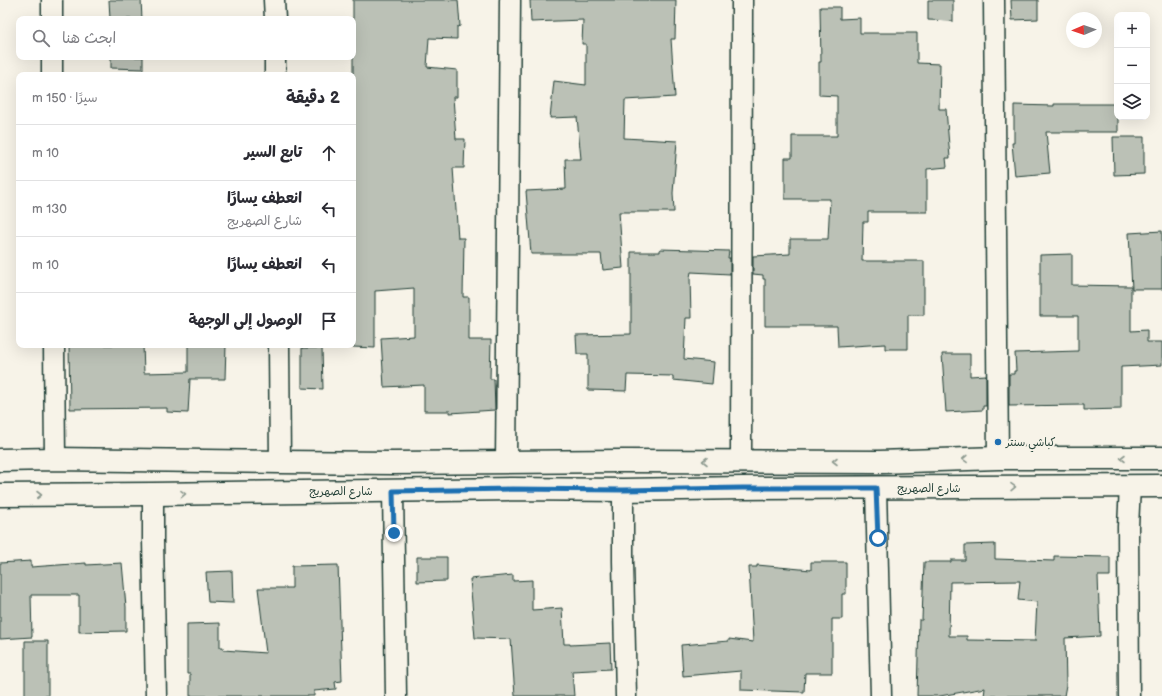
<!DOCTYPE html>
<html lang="ar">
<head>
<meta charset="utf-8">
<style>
	body { margin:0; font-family:"Balsamiq Sans","Playpen Sans Arabic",sans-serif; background:#f7f7f7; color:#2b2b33; direction:rtl }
	.controls { position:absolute; right:12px; top:12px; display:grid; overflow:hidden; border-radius:8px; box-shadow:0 4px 16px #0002 }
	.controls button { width:36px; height:36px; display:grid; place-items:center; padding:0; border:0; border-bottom:1px solid #e1e1e2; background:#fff; color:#2b2b33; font:20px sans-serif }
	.compass { position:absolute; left:1066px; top:12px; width:36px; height:36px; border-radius:50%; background:#fff; box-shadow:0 4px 16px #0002; rotate:268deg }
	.stop { position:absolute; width:12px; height:12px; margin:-9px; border:3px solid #1f6fb2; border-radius:50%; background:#fff }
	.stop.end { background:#1f6fb2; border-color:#fff; box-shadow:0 1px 4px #0008 }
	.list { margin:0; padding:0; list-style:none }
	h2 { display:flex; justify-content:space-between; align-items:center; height:52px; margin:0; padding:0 16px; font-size:17px }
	h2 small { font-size:13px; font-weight:400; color:#7c7c81 }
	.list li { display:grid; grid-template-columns:26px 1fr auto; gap:12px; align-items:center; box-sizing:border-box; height:56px; padding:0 16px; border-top:1px solid #e1e1e2 }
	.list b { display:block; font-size:15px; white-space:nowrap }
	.list p { margin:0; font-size:13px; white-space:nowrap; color:#7c7c81 }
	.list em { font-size:13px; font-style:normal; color:#7c7c81 }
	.icon { flex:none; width:22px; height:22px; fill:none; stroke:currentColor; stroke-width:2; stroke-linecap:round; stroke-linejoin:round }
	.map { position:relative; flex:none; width:1162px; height:696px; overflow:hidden; direction:ltr }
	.search { position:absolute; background:#fff; box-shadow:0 4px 16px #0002; left:16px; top:16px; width:340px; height:44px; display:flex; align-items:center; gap:10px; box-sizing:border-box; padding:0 14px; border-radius:8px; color:#7c7c81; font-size:15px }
	.panel { position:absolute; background:#fff; box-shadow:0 4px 16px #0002; left:16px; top:72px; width:340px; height:276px; border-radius:8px; direction:rtl }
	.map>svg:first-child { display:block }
</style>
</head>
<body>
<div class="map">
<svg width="1162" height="696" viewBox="0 0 1162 696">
	<rect width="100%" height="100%" fill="#f7f3e8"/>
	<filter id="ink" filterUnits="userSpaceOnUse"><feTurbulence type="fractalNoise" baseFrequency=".025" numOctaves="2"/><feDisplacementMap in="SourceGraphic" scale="8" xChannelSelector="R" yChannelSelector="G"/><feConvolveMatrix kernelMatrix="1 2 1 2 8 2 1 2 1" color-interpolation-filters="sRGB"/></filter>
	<g filter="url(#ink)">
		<!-- building -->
		<path fill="#bbc1b6" stroke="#1f3d34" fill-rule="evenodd" d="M109,0H141L142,19H110Z
			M353,0H458L460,26L457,27V39L429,38L427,67L457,70V97H453L456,139H465L464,168H453L458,238H464L463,297H469V340H491L490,379H494L495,410L450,413V411H424V385L384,387L381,338L414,336V288L375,291V348L353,347Z
			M530,0H676L675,39H671L675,97L625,100L624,138L677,141L673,193L674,212H619L623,268L603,270L601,254H531L526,191L566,189L565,159H581L577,117L550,118L554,81L586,85V44H582L583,20L531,22Z
			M928,0H953V21L928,20Z
			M1011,0H1038V19L1012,20Z
			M820,7H840V19L860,18V33H917V63L940,64L939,109H946L950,158H946L947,167L927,169V212H868V222H863L862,261H924V315H908V349H885V344L838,347L837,326H765V279H763V275L753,274V256L790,254V239H828L830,199H785V158H792V136H837V96L819,95V62H821Z
			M111,57H143V69L111,68Z
			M1054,104H1117V117H1118V132H1046L1050,173L1015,176L1012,143H1014V105L1054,106Z
			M1113,137H1144V174L1114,175Z
			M1162,231V289H1132L1129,233Z
			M660,249L729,251L728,258H730V274L691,272L690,277L691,318H686L684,359L714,362L712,384L673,380V376L627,375L626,391L588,390V354H577L576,335L631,334V252H660Z
			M1072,254V285L1131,286V331L1147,330V342H1162V365L1121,367V409L1084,410V405L1009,406V374H1014V371H1016L1015,353L1078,351V316H1040V255Z
			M69,345H143L144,373L188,372V345H226L225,379H190L188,413L167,412V408L70,409Z
			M302,348H322L323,389L302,388Z
			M942,354H970V376L986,375V406H983V410L946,412Z
			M995,544V559L1054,561V556L1110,557V576H1098L1100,636L1065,638L1066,685L1064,696H984L985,688L940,696H917L919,620H922L924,562H951V560H965V545ZM1020,581L1018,600L1037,602L1035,641L967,640V636H949L950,582Z
			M417,557H447V581L417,582Z
			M31,561V567L86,563V565L122,563L126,607V631L79,632V595H31L32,637L0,639V563Z
			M811,562H846V594H842V619H832V673H805L804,692L741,690V671L683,676L681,645L729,641V639L753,642L749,567H757V565L811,570Z
			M338,565L342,681L335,682L336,689L314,691V696H190V674H187V624L220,623V647H223V650L266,653L258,588H292V566Z
			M232,571L233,603L208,602L206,572Z
			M513,575V581L532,580V610L562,608L564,644H570V645L610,643L611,669L572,671L574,696H515L511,639L475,638L470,579Z
			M25,641H48V696H25Z"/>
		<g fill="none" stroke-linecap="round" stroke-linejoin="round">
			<defs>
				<path id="street" d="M52,0V19
					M274,0L275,19
					M994,0L998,458
					M52,57V75
					M275,57V75
					M54,345L55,459
					M279,345L280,462
					M741,461L742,0
					M506,462L510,0
					M876,488L881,696
					M623,490V561L626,696
					M393,491L396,696
					M153,494V540L156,696
					M1129,696L1128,527L1130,486"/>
				<path id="secondary" d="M0,460L55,459L280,462L393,463L623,461L879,462L998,458H1162
					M0,495L153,494L512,489L623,490L742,488L1162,486"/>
			</defs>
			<!-- street casing -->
			<use href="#street" stroke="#1f3d34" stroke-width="23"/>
			<!-- secondary casing -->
			<use href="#secondary" stroke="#1f3d34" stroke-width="25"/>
			<!-- street -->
			<use href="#street" stroke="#f7f3e8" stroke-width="20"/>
			<!-- secondary -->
			<use href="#secondary" stroke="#f7f3e8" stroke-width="22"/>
		</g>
		<!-- one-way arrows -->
		<defs><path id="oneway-chevron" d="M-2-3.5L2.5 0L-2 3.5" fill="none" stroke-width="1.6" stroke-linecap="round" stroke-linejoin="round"/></defs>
		<g stroke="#8b988e">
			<use href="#oneway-chevron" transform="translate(1123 458) rotate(180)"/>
			<use href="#oneway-chevron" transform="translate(965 459) rotate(178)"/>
			<use href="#oneway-chevron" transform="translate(705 461) rotate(-180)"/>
			<use href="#oneway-chevron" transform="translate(835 461) rotate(-180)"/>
			<use href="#oneway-chevron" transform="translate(1013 487) rotate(-1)"/>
			<use href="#oneway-chevron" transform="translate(183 494) rotate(-1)"/>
			<use href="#oneway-chevron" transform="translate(39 495)"/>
		</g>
	</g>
	<g fill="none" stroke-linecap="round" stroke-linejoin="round" filter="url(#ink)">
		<!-- route -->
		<path stroke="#1f6fb2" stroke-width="5" d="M394,533L393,491L512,489L623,490L742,488H876L878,538"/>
	</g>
	<!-- markers -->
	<circle fill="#1f6fb2" stroke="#f7f3e8" stroke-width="1.5" cx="998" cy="442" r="4"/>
	<g text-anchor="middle" stroke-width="4" stroke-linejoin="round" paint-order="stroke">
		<!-- poi labels -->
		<g font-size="11" fill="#1f3d34" stroke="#f7f3e8" text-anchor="start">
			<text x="1006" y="446">كباشي سنتر</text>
		</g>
		<!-- street labels -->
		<g font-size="11" fill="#1f3d34" stroke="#f7f3e8">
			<text x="929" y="492">شارع الصهريج</text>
			<text x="341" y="495">شارع الصهريج</text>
		</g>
	</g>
</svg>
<div class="controls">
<button>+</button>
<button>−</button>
<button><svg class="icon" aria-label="layers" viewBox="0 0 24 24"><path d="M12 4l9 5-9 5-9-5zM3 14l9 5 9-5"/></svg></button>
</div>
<svg class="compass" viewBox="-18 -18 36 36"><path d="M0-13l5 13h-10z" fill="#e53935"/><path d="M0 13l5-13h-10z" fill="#7c7c81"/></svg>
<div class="stop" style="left:878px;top:538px"></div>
<div class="stop end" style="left:394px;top:533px"></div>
<div class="search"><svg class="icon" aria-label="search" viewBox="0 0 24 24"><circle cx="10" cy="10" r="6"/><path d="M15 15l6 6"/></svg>ابحث هنا</div>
<section class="panel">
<h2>2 دقيقة<small>سيرًا · 150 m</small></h2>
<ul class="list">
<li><svg class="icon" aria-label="ahead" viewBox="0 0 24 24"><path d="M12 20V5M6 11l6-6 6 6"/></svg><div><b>تابع السير</b></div><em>10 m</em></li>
<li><svg class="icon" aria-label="left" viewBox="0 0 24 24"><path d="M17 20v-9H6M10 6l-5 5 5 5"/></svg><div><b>انعطف يسارًا</b><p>شارع الصهريج</p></div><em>130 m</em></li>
<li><svg class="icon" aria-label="left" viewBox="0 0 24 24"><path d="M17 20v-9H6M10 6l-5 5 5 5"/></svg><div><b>انعطف يسارًا</b></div><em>10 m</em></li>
<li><svg class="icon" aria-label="arrive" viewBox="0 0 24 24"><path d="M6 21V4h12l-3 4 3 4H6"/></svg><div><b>الوصول إلى الوجهة</b></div></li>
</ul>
</section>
</div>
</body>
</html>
